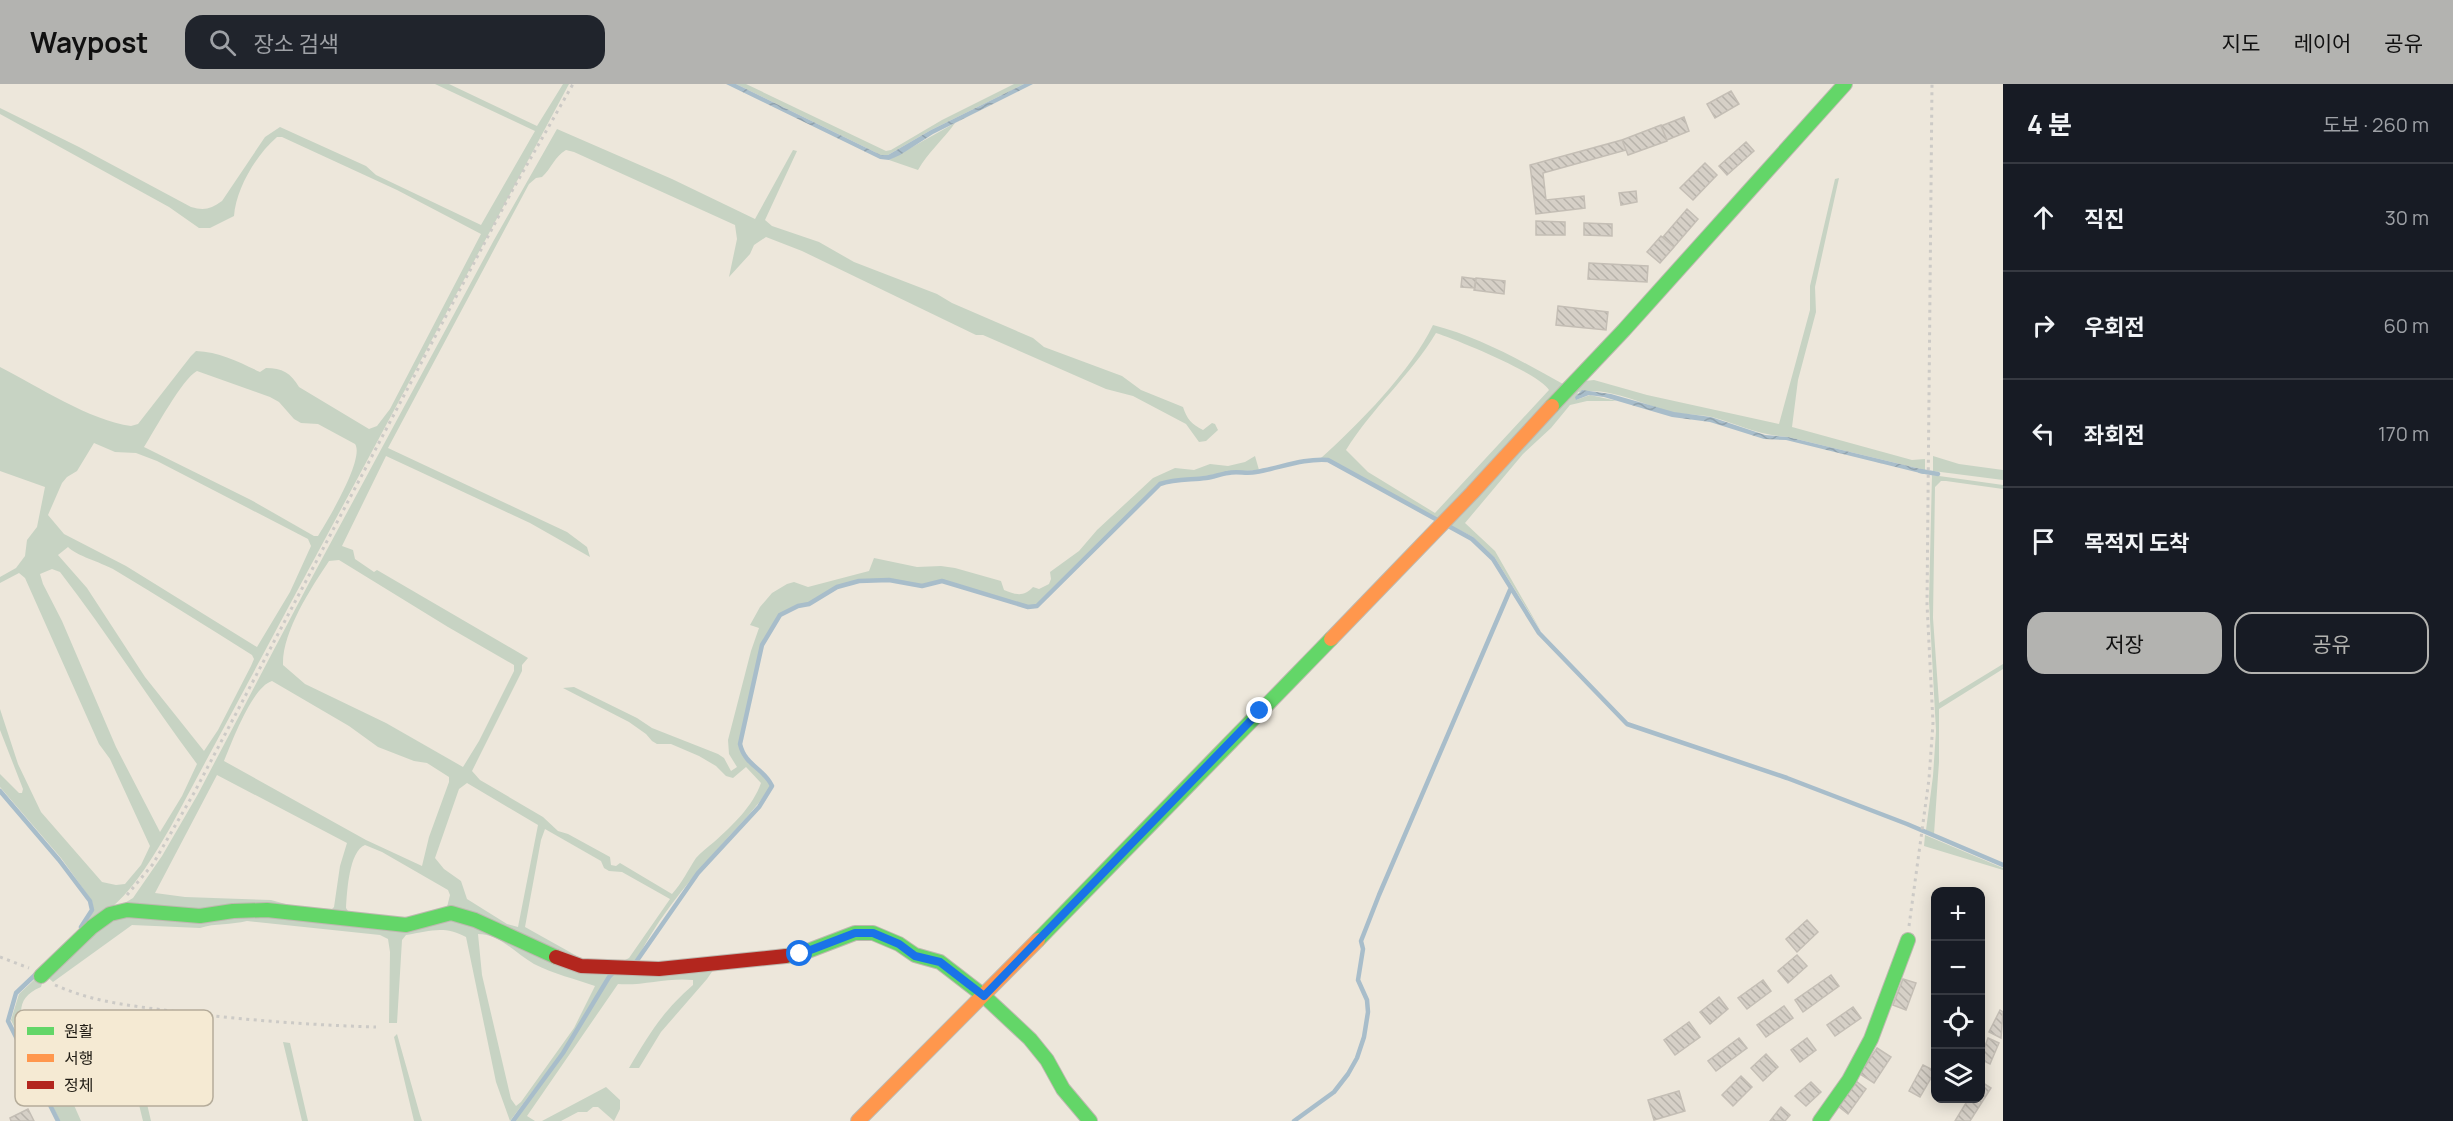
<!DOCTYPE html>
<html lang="ko">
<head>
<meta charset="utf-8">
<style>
	body { margin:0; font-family:Manrope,"Noto Sans KR",sans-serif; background:#20242c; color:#f1f3f6 }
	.controls { position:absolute; right:18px; bottom:18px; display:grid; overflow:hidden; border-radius:12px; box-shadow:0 3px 15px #0003 }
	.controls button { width:54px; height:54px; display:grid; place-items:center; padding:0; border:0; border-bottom:2px solid #363941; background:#171b24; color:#f1f3f6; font:30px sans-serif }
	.stop { position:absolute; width:18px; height:18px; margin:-14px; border:4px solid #1a73e8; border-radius:50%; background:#fff }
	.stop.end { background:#1a73e8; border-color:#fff; box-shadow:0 2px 6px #0008 }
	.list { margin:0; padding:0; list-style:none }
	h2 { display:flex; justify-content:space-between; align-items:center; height:78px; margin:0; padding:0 24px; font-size:26px }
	h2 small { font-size:20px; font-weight:400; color:#9ea1a6 }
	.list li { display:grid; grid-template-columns:39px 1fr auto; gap:18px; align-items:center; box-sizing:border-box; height:108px; padding:0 24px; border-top:2px solid #363941 }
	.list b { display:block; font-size:22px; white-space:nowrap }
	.list em { font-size:20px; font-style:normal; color:#9ea1a6 }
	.actions { display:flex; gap:12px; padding:18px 24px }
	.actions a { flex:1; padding:14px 0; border:2px solid #b3b3b0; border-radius:18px; text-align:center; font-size:21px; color:#b3b3b0 }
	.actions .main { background:#b3b3b0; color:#111 }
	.icon { flex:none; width:33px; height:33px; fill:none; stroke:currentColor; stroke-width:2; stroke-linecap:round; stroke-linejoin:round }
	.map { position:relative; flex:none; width:2003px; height:1037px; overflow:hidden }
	header { display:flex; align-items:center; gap:36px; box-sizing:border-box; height:84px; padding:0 30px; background:#b3b3b0; color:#111 }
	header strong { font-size:28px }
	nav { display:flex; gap:33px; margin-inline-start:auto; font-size:21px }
	.search { width:420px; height:54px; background:#20242c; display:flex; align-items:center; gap:15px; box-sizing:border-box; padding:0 21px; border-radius:18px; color:#9ea1a6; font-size:22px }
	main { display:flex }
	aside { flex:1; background:#171b24 }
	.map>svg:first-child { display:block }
</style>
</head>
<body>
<header>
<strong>Waypost</strong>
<div class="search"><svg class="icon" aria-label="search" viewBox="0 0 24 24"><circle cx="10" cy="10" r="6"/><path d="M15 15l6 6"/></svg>장소 검색</div>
<nav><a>지도</a><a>레이어</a><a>공유</a></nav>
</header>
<main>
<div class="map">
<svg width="2003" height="1037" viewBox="0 0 2003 1037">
	<defs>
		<pattern id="water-waves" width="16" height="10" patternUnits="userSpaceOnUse" patternTransform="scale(1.5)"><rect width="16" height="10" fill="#a8bdca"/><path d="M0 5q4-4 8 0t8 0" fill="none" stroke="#90a2ad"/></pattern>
		<pattern id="building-back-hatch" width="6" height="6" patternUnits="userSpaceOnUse" patternTransform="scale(1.5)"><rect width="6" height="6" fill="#d6d0c7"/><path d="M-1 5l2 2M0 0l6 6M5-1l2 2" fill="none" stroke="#b7b2aa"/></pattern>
	</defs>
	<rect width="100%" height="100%" fill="#ede7db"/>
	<!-- green -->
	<path fill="#c7d3c3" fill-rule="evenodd" d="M435,0H449L537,42L563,0H569L170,744C149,780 124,823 85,841L93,827L92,817L61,774L0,703V690L19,709H22L23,705L0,646V625L18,680L41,728L102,798L116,801L125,800L141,781L150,762L110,675L99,660L25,494L19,489L0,499V493L16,484L25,472L27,456L37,443L45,403L0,387V283C37,302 91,337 131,342L138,340L191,272L196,267C220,268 239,278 260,288L266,284C282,284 291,289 299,303L369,345L377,342L390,325L481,150L397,106L282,53H277C256,71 236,105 234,132L210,144H199L169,123L0,30V24L79,63L191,123C204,127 211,125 222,117L265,53L280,43L366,82L376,91L481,141L535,47ZM197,287L270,313L279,318L294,335L301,339L318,340L355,360C365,374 328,436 318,452H314L251,416L144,363C155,346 182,295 197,287ZM94,359L115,368L136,369L157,377L308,455L311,462L290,508L257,563L126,482L64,450L48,431L62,399L67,393L77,387ZM68,463C77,472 100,478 113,485C160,513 206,542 252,571L254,575L251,582L218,646L204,667L145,593L87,504L58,471ZM52,485L60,488C108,550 150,617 197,680L182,712L160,748L116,663L62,537L43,500L40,490Z
		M736,0H746L886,67L891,66L942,36L1014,0H1024L931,46L888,71H881Z
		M955,39C943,56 928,68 918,86L889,76Z
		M557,45L672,95L755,135L793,66L797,67L765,136L772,142L819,158L854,178L937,210L952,219L1033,254L1044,263L1122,292L1141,306L1183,323C1187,335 1191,340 1203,346L1212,339L1215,340L1218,346L1206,357L1199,358L1186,340L1133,312L1106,305L983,251H976L802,167L766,153L754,161L750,170L729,193L737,155L735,141L574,68L566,66C554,73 552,84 542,93L536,94L529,100L388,364L567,448L587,463L590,473L530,439L386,372L342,462L353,466L355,475L374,488L377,486L528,574L522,581V587L472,687L480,696L543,733L558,747L568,750L610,773L611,781L616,782L620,779L672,810C682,799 688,786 696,774C701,768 708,763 714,758C732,742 753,722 761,699L746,683L733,694L726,692L716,682L699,672L671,660H657L652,657L646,650L629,638L563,604L574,603L637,634L652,644L718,670L724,674L731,687L737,683L729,670L728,656L751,567L759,544L750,541L760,523L772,509L787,500L794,498L808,503L869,487L874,474L917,483L941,482L955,484L1001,497L1004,506C1016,511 1024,513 1033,503L1039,505L1049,500L1051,495L1050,488L1079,467L1097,446L1153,394L1175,384L1194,386L1210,380L1228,382L1245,378L1255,372L1259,386L1229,388L1189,395H1175L1159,399L1037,521L1028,522L942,496L922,501L889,495L859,496L837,502L808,519L779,530L761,561L739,660C744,684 761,683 771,701C758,723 741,739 724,758C693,792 657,834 637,876L582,880L483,834L412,837L216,827L123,820L133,814L162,772L198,710L309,499L494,156ZM339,476L448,543L514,581V587L479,657L463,683L386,639L305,600L283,581C282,548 311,504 329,477ZM272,597L349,642L378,663L414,677L427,679L449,693V698L429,753L422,782L366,756L224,677C232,658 252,603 272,597ZM217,691L347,759L340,782L334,823L332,825L300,824L271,816L185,813L155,809ZM467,699L538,741L518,843L507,840L467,815L461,797L444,785L435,774L459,705ZM545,745L601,777L604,784L609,787L622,788L670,815L629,874L623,877L584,876L525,843L541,756ZM365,761L382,768L448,806L450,811L447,823L412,833L393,834L348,827L346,824C347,808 349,767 365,761Z
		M1839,94L1815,203L1816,228L1798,296L1792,343L1912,376L1925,375V386L1788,353C1757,351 1741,341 1712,333C1699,330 1685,331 1671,328C1641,320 1610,303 1578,308L1576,316L1590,311L1617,317H1587L1570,321L1551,344L1523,370L1465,439L1495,467L1541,547L1495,474L1473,453L1448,440L1585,297L1594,296L1647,311L1779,340L1810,226V202L1835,95Z
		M1433,241C1479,253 1522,277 1563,300L1440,437L1328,375L1321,374C1359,340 1411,287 1433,241ZM1436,249C1457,256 1539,289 1549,306L1435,429L1368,388L1346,366C1372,324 1410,292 1436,249Z
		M1933,372L1959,380L2003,386V396L1933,387Z
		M1932,391L2003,401V405L1946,397H1941L1935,403L1933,534L1939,619L2003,580V585L1939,625V678L1934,750L1926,746L1933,692L1936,647L1929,517Z
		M1925,751L2003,784V786L1924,762Z
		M122,831H233L453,835L613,887L608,892L562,968L510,1037L496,998L466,853C444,841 430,847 406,851L402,856L397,939H389L390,868L388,855L380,851L247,837C231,841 215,839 200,844L132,841L53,898L45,891L94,849ZM478,850C500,850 516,870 534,880C554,890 575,895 595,902L574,944L521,1018L516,1022L511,1015L482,891Z
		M716,882L707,895L661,948L639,984H629C649,950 663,927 693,901V896C668,893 643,902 618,900L527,1032L535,1037H514L564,969L610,894L618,887Z
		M35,895L43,896L41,903C4,918 27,951 44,971L50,972L54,954L59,952L55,978L81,1037H60L11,936L19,910Z
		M397,950L420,1031L422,1037H414L394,953Z
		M123,956H127L134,964L151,1037H143Z
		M283,958L290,959L308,1037H302Z
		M606,1003L620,1016V1025L614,1037L598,1023H593L587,1028H578L561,1037H542Z"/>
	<!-- water -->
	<path fill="url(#water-waves)" d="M726,0H736L881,71H888L931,46L1024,0H1033L933,50L900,71L889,76L880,75Z
		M1582,306L1611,310L1674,328L1711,333L1765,351L1788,353L1925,386L1924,390L1786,356L1764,355L1710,338L1672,333L1604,313L1589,311L1576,316L1575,313Z"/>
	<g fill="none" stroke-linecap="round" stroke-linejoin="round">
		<!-- stream -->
		<path stroke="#a8bdca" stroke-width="4.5" d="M1920,387L1938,390
			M0,707L59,776L90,817L92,826L81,843
			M636,878L698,789L759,723L772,702C764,684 745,682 740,660L762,561L780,531L798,522L809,520L837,503L859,497L889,496L922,502L942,497L1028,523L1037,522L1160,400C1175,395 1190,396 1206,394C1213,393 1221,390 1228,389C1237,387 1247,390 1256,388C1280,384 1304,374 1328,376L1472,455L1493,475L1539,549L1627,640L1787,694L1907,740L2003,781
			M36,890L16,909L8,937L58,1037
			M513,1037L563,969L609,893L615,887
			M1294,1037L1334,1008L1348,990L1357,974L1364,953L1368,928L1367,916L1358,896L1363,865L1361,857L1379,811L1510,506"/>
	</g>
	<!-- building -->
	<path fill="url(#building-back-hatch)" stroke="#c4beb5" stroke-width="1.5" d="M1731,7L1739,20L1715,34L1707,20Z
		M1684,33L1689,47L1667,56L1661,42Z
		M1661,41L1667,57L1628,71L1622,56Z
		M1622,56L1626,66L1543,89L1546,116L1584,112L1585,124L1536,130L1530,81Z
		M1746,58L1754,67L1727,91L1719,82Z
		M1705,79L1717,91L1693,116L1680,104Z
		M1636,107L1637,118L1621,121L1619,109Z
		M1687,125L1698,135L1674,163L1663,153Z
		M1536,137L1565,138V151H1536Z
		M1584,139L1612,140V152L1584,151Z
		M1661,152L1674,163L1660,179L1647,168Z
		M1589,179L1648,182L1647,198L1588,195Z
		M1462,193L1476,195L1475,204L1461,203Z
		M1476,194L1505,197L1504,210L1474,206Z
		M1558,222L1608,228L1606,246L1556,241Z
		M1807,836L1818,848L1797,868L1786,855Z
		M1797,871L1807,882L1788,899L1778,887Z
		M1831,891L1839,902L1803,928L1795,916Z
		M1903,895L1916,899L1906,926L1893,921Z
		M1763,896L1771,907L1747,925L1738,914Z
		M1719,913L1728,925L1710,940L1700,928Z
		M1784,922L1793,934L1766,953L1757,941Z
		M1853,923L1861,934L1835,952L1827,941Z
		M2000,926L2003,928L2001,954L1989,948Z
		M1689,938L1700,953L1675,971L1664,956Z
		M1739,954L1747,964L1716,987L1708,977Z
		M1807,954L1816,966L1800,978L1791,966Z
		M1988,954L1999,959L1990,980L1980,975Z
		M1877,964L1891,973L1874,999L1860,990Z
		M1766,970L1778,983L1763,997L1751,984Z
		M1923,981L1935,987L1920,1013L1909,1007Z
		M1741,992L1752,1003L1733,1022L1722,1011Z
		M1856,997L1866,1005L1848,1030L1838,1022Z
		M1980,997L1991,1004L1970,1037H1955L1969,1014H1980Z
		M1811,998L1821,1008L1806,1022L1795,1012Z
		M1679,1007L1685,1027L1654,1036L1648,1016Z
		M1781,1023L1790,1031L1785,1037H1770Z
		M28,1025L34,1037H11L10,1034Z"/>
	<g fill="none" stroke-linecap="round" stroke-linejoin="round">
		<defs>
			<path id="fast" d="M1552,322L1624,246L1845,0
				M1038,856L1331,555
				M786,872L800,870L855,849H873L899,860L915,871L940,878L984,912L1030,955L1047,976L1063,1005L1090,1037
				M41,892L92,843L110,830L127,826L200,832L233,827L267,826L406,841L451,829L475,836L556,873
				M1820,1037L1849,996L1871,955L1908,856"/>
			<path id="slow" d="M1331,555L1472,409L1552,322
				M858,1037L1038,856"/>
			<path id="jam" d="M556,873L581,882L659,885L786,872"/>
		</defs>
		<!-- fast casing -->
		<use href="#fast" stroke="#bdb8af" stroke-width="16"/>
		<!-- slow casing -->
		<use href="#slow" stroke="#bdb8af" stroke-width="16"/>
		<!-- jam casing -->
		<use href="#jam" stroke="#bdb8af" stroke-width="16"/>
		<!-- path -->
		<path stroke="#cccac6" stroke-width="3" stroke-dasharray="3 4.5" stroke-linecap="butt" d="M127,811L153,780L194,709L512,107L573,0
			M1909,842L1929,695L1933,639L1927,520L1932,0
			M0,873L29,884
			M55,901C95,919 135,922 179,928C245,936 310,941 376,943"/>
		<!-- fast -->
		<use href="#fast" stroke="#63d668" stroke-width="14"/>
		<!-- slow -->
		<use href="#slow" stroke="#ff974d" stroke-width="14"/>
		<!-- jam -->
		<use href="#jam" stroke="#b3261e" stroke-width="14"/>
	</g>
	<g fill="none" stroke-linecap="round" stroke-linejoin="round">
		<!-- route -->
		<path stroke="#1a73e8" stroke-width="8" d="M800,870L855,849H873L899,860L915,872L940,878L984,912L1260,627"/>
	</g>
	<!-- legend -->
	<rect x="15" y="926" width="198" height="96" rx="9" fill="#f5ead3" stroke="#b5ac9a" stroke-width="1.5"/>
	<rect x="27" y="943" width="27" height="8" fill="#63d668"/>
	<rect x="27" y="970" width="27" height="8" fill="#ff974d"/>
	<rect x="27" y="997" width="27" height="8" fill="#b3261e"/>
	<g font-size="16" fill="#211d15">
		<text x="64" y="953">원활</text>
		<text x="64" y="980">서행</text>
		<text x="64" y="1007">정체</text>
	</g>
</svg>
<div class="controls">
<button>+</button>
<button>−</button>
<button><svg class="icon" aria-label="locate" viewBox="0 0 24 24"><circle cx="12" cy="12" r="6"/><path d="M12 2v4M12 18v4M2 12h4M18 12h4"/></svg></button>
<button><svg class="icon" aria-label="layers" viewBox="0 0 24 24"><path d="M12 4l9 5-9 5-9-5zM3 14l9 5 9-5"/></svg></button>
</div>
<div class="stop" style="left:800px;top:870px"></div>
<div class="stop end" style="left:1260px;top:627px"></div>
</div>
<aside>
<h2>4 분<small>도보 · 260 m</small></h2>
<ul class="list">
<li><svg class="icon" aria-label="ahead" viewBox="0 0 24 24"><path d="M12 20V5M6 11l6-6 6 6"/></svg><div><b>직진</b></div><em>30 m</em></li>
<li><svg class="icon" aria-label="right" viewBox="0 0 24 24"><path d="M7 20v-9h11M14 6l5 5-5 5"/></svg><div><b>우회전</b></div><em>60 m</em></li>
<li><svg class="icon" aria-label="left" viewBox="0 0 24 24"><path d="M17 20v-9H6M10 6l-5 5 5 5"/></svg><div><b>좌회전</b></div><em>170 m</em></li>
<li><svg class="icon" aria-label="arrive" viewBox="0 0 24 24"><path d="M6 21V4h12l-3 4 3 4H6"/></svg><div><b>목적지 도착</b></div></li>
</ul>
<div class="actions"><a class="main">저장</a><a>공유</a></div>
</aside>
</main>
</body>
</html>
